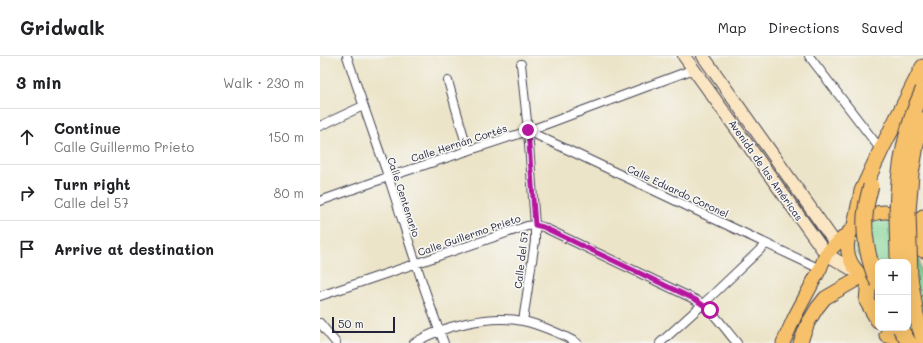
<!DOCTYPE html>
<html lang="en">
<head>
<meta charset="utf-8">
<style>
	body { margin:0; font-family:Mali,sans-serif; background:#f6f6f6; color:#202124 }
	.controls { position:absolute; right:12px; bottom:12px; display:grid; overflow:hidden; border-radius:8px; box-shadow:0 4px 16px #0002 }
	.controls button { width:36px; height:36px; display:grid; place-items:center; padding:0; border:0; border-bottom:1px solid #e0e0e0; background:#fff; color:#202124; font:20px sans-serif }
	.scale { position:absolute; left:12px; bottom:10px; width:63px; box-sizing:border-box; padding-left:4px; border:2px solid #22223b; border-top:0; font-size:11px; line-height:14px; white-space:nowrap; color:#22223b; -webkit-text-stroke:3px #f6f6f2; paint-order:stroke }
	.stop { position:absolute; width:12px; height:12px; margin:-9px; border:3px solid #b5179e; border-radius:50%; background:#fff }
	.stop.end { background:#b5179e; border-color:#fff; box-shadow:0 1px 4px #0008 }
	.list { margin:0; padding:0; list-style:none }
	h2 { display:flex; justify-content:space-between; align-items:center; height:52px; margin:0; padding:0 16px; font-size:17px }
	h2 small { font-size:13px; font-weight:400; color:#757577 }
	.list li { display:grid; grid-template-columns:26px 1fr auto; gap:12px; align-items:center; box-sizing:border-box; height:56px; padding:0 16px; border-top:1px solid #e0e0e0 }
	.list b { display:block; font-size:15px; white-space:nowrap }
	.list p { margin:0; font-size:13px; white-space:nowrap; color:#757577 }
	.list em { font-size:13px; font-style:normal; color:#757577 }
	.icon { flex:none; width:22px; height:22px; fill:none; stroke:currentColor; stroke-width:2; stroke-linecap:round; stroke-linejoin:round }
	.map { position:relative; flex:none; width:603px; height:287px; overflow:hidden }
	header { display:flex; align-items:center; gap:24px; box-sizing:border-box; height:56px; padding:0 20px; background:#fff; border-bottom:1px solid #e0e0e0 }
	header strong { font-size:19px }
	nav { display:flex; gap:22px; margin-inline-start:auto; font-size:14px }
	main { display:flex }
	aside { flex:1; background:#fff }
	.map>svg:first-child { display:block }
</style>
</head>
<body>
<header>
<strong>Gridwalk</strong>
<nav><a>Map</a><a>Directions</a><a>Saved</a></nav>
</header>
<main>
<aside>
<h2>3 min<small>Walk · 230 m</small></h2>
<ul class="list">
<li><svg class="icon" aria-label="ahead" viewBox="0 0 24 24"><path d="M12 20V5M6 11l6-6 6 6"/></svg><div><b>Continue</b><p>Calle Guillermo Prieto</p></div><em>150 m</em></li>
<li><svg class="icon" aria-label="right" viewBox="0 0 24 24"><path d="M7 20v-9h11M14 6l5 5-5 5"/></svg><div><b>Turn right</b><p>Calle del 57</p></div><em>80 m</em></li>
<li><svg class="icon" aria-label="arrive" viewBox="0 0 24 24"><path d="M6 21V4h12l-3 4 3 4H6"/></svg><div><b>Arrive at destination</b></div></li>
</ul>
</aside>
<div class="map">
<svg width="603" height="287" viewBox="0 0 603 287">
	<rect width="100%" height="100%" fill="#f6f6f2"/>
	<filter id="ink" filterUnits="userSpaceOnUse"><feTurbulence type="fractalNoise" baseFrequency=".025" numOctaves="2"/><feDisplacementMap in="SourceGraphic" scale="8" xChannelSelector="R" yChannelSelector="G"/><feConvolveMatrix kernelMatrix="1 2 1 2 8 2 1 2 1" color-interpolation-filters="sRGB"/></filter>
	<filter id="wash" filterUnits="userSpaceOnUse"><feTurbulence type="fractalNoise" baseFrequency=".012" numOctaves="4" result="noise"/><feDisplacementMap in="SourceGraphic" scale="16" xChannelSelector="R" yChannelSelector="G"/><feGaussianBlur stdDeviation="0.9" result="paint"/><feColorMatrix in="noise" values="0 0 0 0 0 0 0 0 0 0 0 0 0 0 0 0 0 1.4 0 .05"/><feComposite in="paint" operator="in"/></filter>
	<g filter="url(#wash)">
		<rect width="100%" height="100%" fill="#ece4c8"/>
		<!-- green -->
		<path fill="#83d394" stroke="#527a68" d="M561,163L570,164L580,206H558L547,210C527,192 534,167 561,163Z
			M599,203L603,232V273L600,275L565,272H588V210Z"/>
	</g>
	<g filter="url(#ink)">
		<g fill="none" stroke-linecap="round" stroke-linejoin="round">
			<defs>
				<path id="street" d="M27,0C40,41 55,82 69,123C87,178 103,234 124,287
					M489,0L561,94
					M201,8L208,75L215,169V185L203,265
					M128,25L148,95
					M0,70L43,50
					M208,75L500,213
					M0,145L68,121L208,75L374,13
					M0,240L207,170L215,169L223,171L376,244C393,254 404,272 417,287
					M0,267L16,287
					M94,287C122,270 170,258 203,265C218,268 244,279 257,287
					M340,287L383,248L446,188"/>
				<path id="secondary" d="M364,0L506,198L538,217
					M383,0L516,188"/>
				<path id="primary" d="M558,225C551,224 544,222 539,217C519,197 526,166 553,158C559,156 568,155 574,158C578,159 581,162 585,164
					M463,287L475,260L500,213L506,198L531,174
					M480,287L488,267L497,252L505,242L543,220"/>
				<path id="highway" d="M603,161L602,177L603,194
					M535,169L542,135L561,94L603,11
					M549,223L547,245L558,264
					M567,279C583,283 587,284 603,278"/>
			</defs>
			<!-- street casing -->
			<use href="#street" stroke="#403f50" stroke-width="10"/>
			<!-- secondary casing -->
			<use href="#secondary" stroke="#403f50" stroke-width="14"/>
			<!-- primary casing -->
			<use href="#primary" stroke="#403f50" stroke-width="15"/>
			<!-- highway casing -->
			<use href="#highway" stroke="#403f50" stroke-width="17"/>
			<!-- street -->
			<use href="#street" stroke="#fff" stroke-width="8"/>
			<!-- secondary -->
			<use href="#secondary" stroke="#fbe6c4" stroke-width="12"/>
			<!-- primary -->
			<use href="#primary" stroke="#f6c16b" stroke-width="13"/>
			<!-- highway -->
			<use href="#highway" stroke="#f6c16b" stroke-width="15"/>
			<defs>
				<path id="highway-bridge" d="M603,64L597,83L591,118L588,156L590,221L596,259L603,282
					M551,130C549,137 547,144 546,152C542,175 548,205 558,227
					M578,206C578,190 577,173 577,157C578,115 585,72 603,34
					M580,272L589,287"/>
			</defs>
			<!-- highway-bridge casing -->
			<use href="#highway-bridge" stroke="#403f50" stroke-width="17" stroke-linecap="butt"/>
			<!-- highway-bridge -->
			<use href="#highway-bridge" stroke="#f6c16b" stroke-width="15"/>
		</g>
	</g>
	<g fill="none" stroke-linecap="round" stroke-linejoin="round" filter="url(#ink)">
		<!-- route -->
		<path stroke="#b5179e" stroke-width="5" d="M208,74L215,169L223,171L376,244L390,254"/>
	</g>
	<g text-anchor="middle" stroke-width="3.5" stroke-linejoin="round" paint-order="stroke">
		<!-- street labels -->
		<g font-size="10" fill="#22223b" stroke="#f6f6f2">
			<text transform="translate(139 87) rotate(-18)" y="4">Calle Hernán Cortés</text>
			<text transform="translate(446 114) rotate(55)" y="4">Avenida de las Américas</text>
			<text transform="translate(358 135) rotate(25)" y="4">Calle Eduardo Coronel</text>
			<text transform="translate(84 141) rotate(72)" y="4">Calle Centenario</text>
			<text transform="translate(149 179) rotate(-19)" y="4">Calle Guillermo Prieto</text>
			<text transform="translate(201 204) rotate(-83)" y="4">Calle del 57</text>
		</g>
	</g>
</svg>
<div class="controls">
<button>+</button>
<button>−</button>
</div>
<div class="scale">50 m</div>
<div class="stop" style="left:390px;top:254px"></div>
<div class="stop end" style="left:208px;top:74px"></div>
</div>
</main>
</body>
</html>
